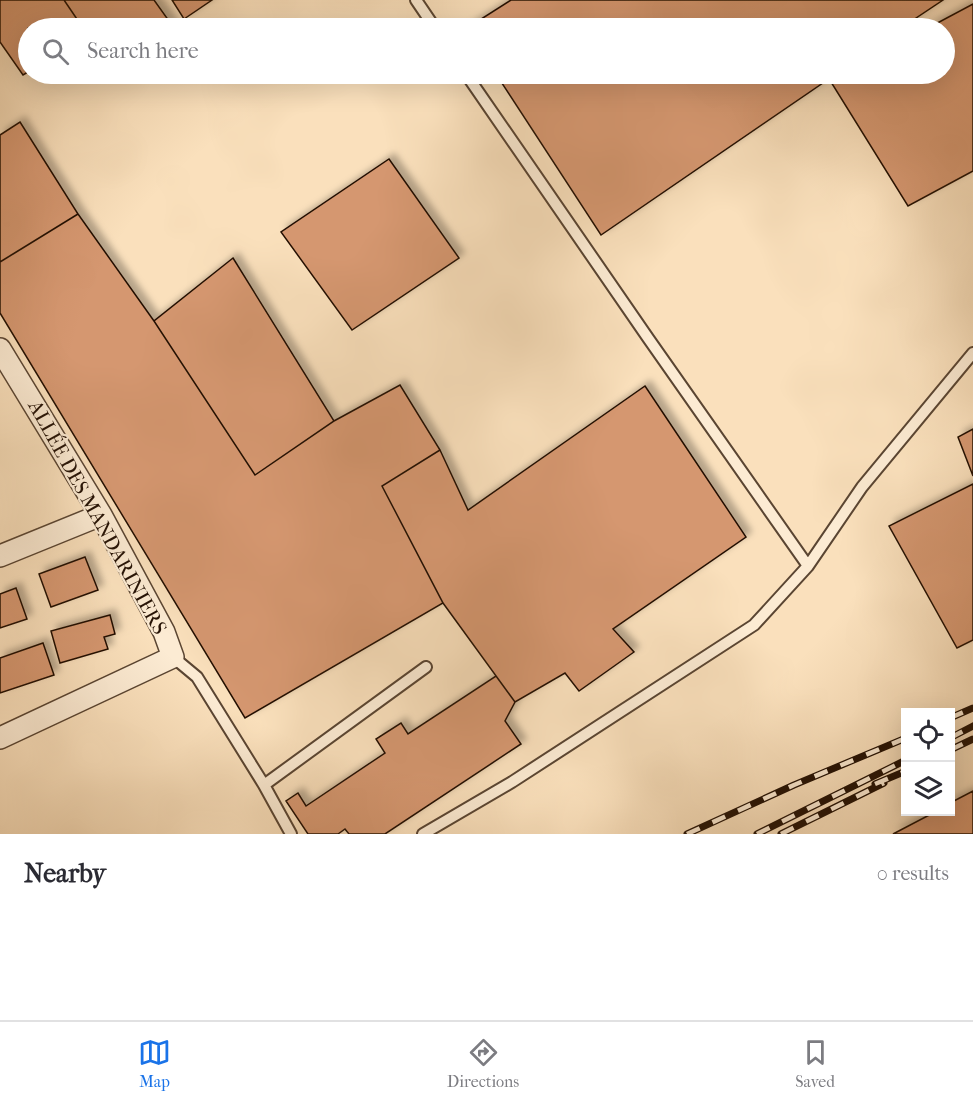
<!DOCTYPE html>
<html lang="en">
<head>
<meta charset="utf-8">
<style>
	body { margin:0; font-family:"IM FELL French Canon",serif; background:#f7f7f7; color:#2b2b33 }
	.controls { position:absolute; right:18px; bottom:18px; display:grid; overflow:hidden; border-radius:0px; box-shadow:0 6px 24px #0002 }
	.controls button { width:54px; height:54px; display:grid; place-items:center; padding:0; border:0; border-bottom:2px solid #e1e1e2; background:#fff; color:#2b2b33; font:30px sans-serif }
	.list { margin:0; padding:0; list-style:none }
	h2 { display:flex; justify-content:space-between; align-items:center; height:78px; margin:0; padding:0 24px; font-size:26px }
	h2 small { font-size:20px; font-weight:400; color:#7c7c81 }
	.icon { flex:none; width:33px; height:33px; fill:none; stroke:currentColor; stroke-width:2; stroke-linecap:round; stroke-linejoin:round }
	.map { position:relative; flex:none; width:973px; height:834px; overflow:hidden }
	.search { position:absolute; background:#fff; box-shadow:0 6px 24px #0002; left:18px; right:18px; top:18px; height:66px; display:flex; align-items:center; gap:15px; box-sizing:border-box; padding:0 21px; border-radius:33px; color:#7c7c81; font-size:22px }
	.sheet { height:186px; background:#fff }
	nav { display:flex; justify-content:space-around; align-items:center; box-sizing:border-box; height:84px; border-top:2px solid #e1e1e2; background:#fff; font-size:16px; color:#7c7c81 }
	nav a { display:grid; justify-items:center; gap:3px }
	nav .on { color:#1a73e8 }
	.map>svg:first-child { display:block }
</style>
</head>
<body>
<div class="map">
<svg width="973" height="834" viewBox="0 0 973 834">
	<defs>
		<filter id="shadow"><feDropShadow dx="5.5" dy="-5.5" stdDeviation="3" flood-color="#0004"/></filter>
	</defs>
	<rect width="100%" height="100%" fill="#fae0bc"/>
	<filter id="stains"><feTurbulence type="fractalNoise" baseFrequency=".00333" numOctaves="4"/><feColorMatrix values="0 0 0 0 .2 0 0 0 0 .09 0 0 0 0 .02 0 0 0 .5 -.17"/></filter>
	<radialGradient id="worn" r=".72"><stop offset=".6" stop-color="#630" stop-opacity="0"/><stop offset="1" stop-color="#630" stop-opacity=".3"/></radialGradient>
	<!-- building -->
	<path fill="#d5976f" stroke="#241104" stroke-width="1.5" filter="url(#shadow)" d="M0,0H64L83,28H28V72L23,75L0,42Z
		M64,0H154L174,28H83Z
		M172,0H212L184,19Z
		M511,0H943L901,28H467Z
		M973,4V171L908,206L831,82L846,74H944V28H928Z
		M496,74H836L601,235Z
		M20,122L78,214L0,262V135Z
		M389,159L459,258L352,330L281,232Z
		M78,214L154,321L255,475L334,421L400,385L440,450L382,486L443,603L245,718L0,313V262Z
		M233,258L334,421L255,475L154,321Z
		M645,386L746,537L613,629L634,652L579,691L565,673L515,702L443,603L382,486L440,450L468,510Z
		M973,429V476L958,437Z
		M973,484V640L957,648L889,526Z
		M85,557L98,590L51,607L39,574Z
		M16,588L27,619L0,628V594Z
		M110,615L115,634L104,637L108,649L60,663L51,631Z
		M43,643L54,675L0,693V658Z
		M496,676L515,702L505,721L521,744L385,834H349L345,829L338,834H308L286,801L298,793L306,806L385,753L376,739L401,723L408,734Z
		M973,791V834H893L935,812H950V803Z"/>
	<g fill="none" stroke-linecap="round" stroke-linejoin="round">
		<defs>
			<path id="service" d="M416,0L435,28
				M466,74L648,338L808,566
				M173,657L197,677L264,785L426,667
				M264,785L291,834
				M423,834L512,782L754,625L808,566L862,487L973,353"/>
			<path id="minor" d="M0,349L101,515L164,632L173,657L0,738
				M0,556L101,515"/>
		</defs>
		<!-- service casing -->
		<use href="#service" stroke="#5a4532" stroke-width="14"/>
		<!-- minor casing -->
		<use href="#minor" stroke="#5a4532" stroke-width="24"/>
		<!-- service -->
		<use href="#service" stroke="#fcebd3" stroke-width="10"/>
		<!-- minor -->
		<use href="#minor" stroke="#fcebd3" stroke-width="21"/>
		<defs>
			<path id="rail" d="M950,718L973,708
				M950,738L973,726
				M950,750L973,739
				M875,784L906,771
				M687,834L794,785L906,738
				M757,834L906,760
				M781,834L884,783"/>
		</defs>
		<!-- rail casing -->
		<use href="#rail" stroke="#241104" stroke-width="7"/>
		<!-- rail -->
		<use href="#rail" stroke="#fcebd3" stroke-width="4.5" stroke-dasharray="14" stroke-linecap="butt"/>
	</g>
	<g text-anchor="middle" stroke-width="4.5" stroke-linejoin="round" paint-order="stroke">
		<!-- street labels -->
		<g font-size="20" fill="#241104" stroke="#fcebd3">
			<text transform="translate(98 517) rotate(61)" y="7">ALLÉE DES MANDARINIERS</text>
		</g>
	</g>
	<rect width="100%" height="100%" filter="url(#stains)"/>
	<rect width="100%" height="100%" fill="url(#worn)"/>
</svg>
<div class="controls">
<button><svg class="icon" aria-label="locate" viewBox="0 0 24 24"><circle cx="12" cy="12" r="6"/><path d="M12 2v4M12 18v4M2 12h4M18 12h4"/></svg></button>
<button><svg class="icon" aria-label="layers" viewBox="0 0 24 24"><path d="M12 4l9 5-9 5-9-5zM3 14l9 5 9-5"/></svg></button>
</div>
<div class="search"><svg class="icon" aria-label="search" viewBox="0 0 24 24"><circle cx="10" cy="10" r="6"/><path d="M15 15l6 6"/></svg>Search here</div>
</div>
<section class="sheet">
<h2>Nearby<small>0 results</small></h2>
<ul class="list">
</ul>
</section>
<nav>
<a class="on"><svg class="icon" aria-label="map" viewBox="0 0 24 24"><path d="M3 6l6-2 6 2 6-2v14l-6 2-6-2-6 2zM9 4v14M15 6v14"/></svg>Map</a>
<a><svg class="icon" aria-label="directions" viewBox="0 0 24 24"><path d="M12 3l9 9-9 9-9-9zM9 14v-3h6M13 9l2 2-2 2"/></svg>Directions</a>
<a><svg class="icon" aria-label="saved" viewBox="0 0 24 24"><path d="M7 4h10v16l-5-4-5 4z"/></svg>Saved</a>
</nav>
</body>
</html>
